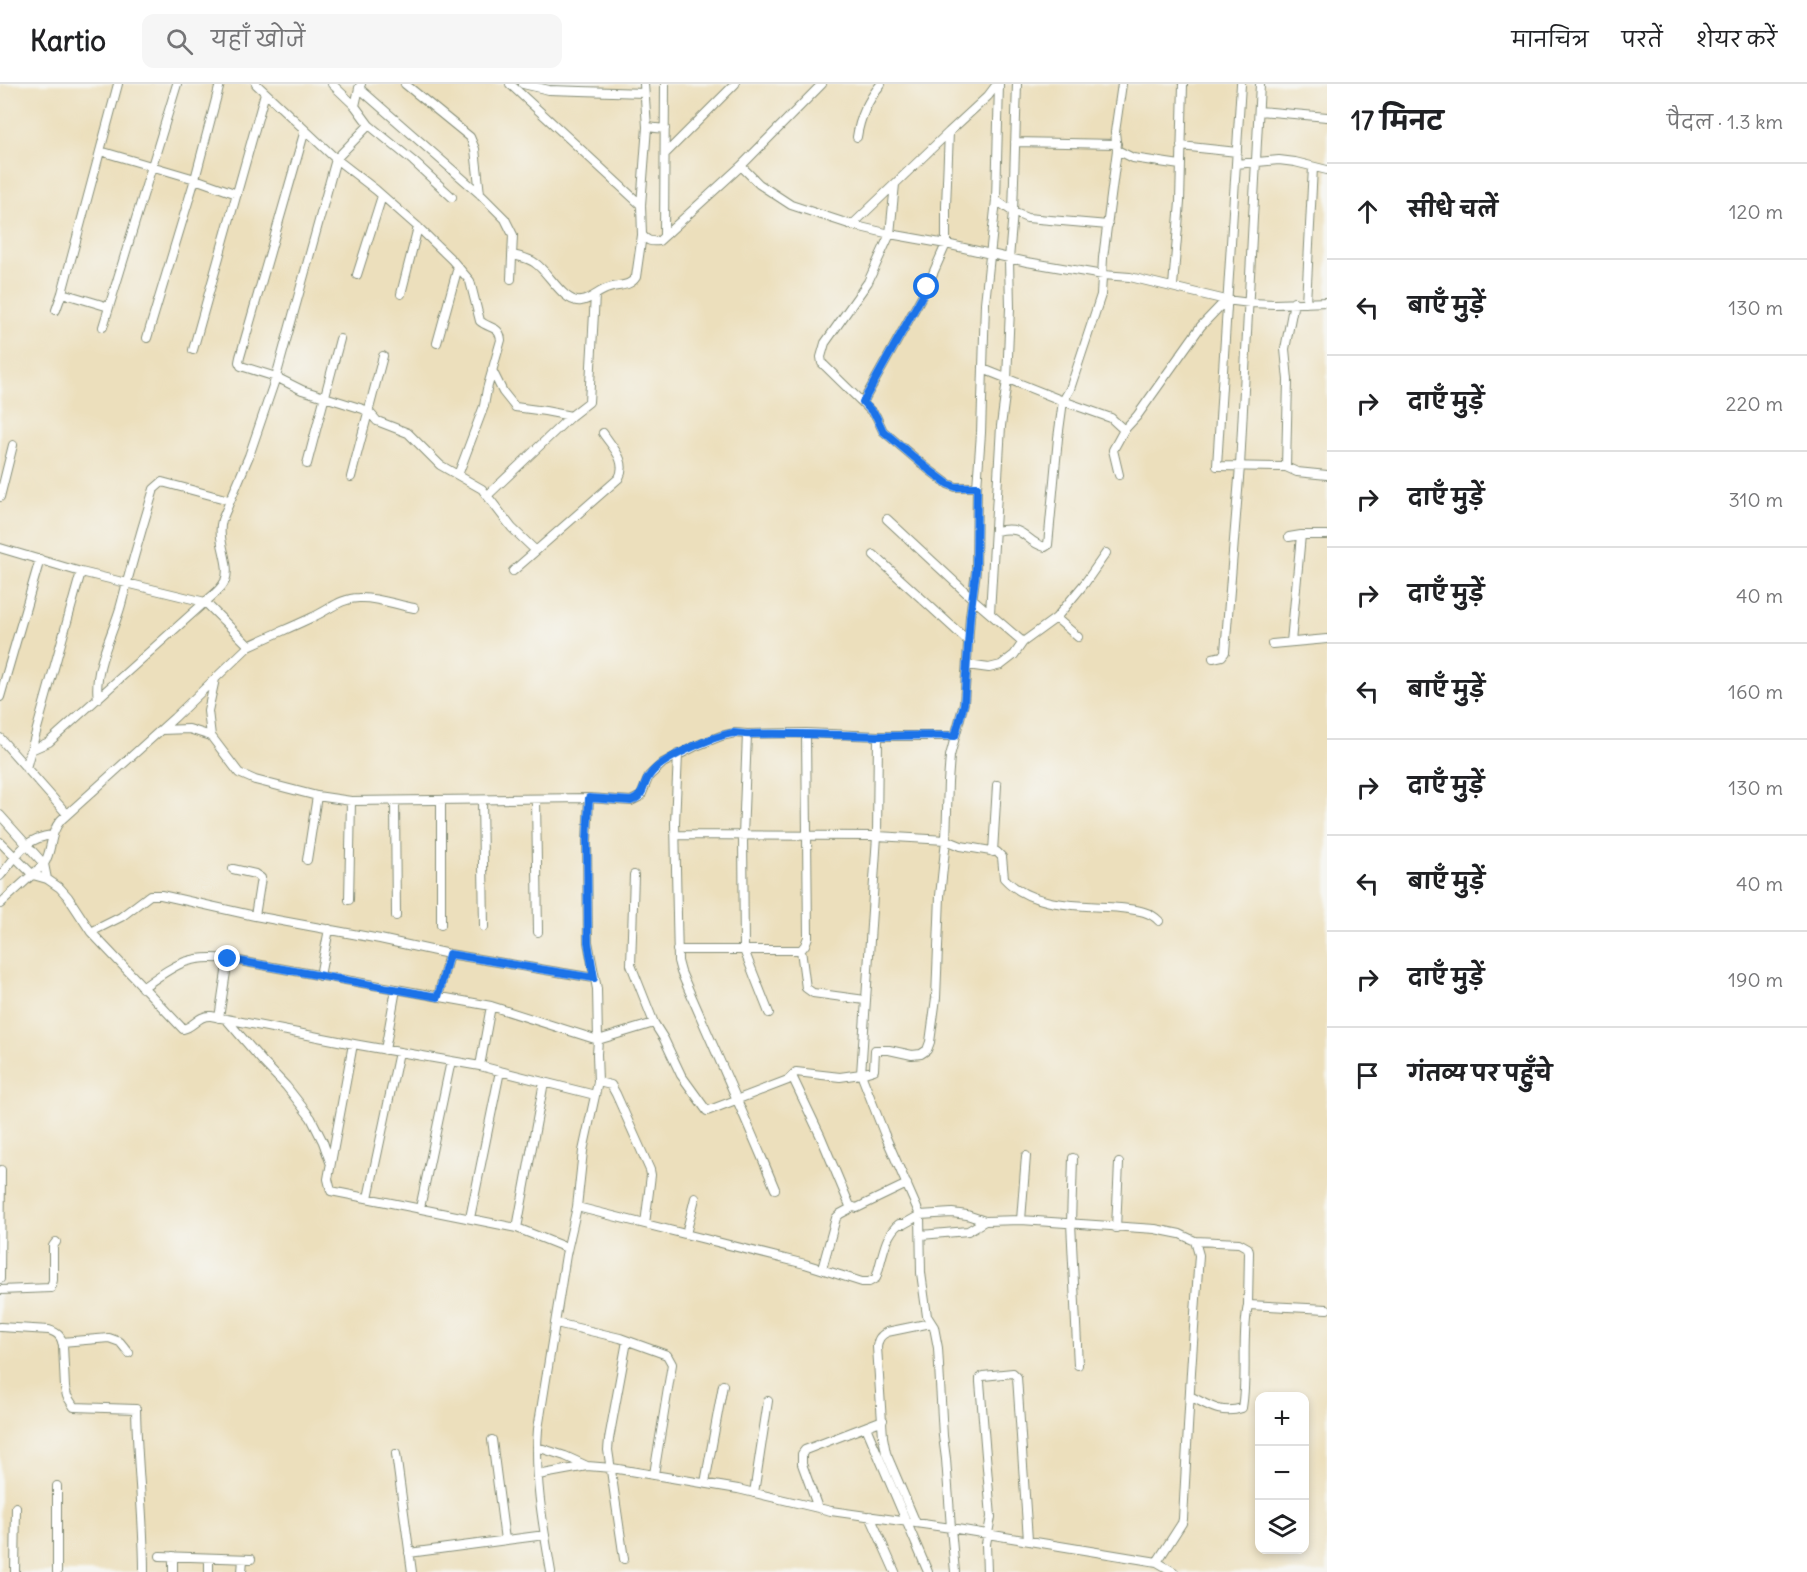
<!DOCTYPE html>
<html lang="hi">
<head>
<meta charset="utf-8">
<style>
	body { margin:0; font-family:Delius,"Playpen Sans Deva",sans-serif; background:#f6f6f6; color:#202124 }
	.controls { position:absolute; right:18px; bottom:18px; display:grid; overflow:hidden; border-radius:12px; box-shadow:0 3px 9px #0003 }
	.controls button { width:54px; height:54px; display:grid; place-items:center; padding:0; border:0; border-bottom:2px solid #e0e0e0; background:#fff; color:#202124; font:30px sans-serif }
	.stop { position:absolute; width:18px; height:18px; margin:-14px; border:4px solid #1a73e8; border-radius:50%; background:#fff }
	.stop.end { background:#1a73e8; border-color:#fff; box-shadow:0 2px 6px #0008 }
	.list { margin:0; padding:0; list-style:none }
	h2 { display:flex; justify-content:space-between; align-items:center; height:78px; margin:0; padding:0 24px; font-size:26px }
	h2 small { font-size:20px; font-weight:400; color:#757577 }
	.list li { display:grid; grid-template-columns:39px 1fr auto; gap:18px; align-items:center; box-sizing:border-box; height:96px; padding:0 24px; border-top:2px solid #e0e0e0 }
	.list b { display:block; font-size:22px; white-space:nowrap }
	.list em { font-size:20px; font-style:normal; color:#757577 }
	.icon { flex:none; width:33px; height:33px; fill:none; stroke:currentColor; stroke-width:2; stroke-linecap:round; stroke-linejoin:round }
	.map { position:relative; flex:none; width:1327px; height:1488px; overflow:hidden }
	header { display:flex; align-items:center; gap:36px; box-sizing:border-box; height:84px; padding:0 30px; background:#fff; border-bottom:2px solid #e0e0e0 }
	header strong { font-size:28px }
	nav { display:flex; gap:33px; margin-inline-start:auto; font-size:21px }
	.search { width:420px; height:54px; background:#f6f6f6; display:flex; align-items:center; gap:15px; box-sizing:border-box; padding:0 21px; border-radius:12px; color:#757577; font-size:22px }
	main { display:flex }
	aside { flex:1; background:#fff }
	.map>svg:first-child { display:block }
</style>
</head>
<body>
<header>
<strong>Kartio</strong>
<div class="search"><svg class="icon" aria-label="search" viewBox="0 0 24 24"><circle cx="10" cy="10" r="6"/><path d="M15 15l6 6"/></svg>यहाँ खोजें</div>
<nav><a>मानचित्र</a><a>परतें</a><a>शेयर करें</a></nav>
</header>
<main>
<div class="map">
<svg width="1327" height="1488" viewBox="0 0 1327 1488">
	<rect width="100%" height="100%" fill="#f6f6f2"/>
	<filter id="ink" filterUnits="userSpaceOnUse"><feTurbulence type="fractalNoise" baseFrequency=".0167" numOctaves="2"/><feDisplacementMap in="SourceGraphic" scale="12" xChannelSelector="R" yChannelSelector="G"/><feConvolveMatrix kernelMatrix="1 2 1 2 8 2 1 2 1" color-interpolation-filters="sRGB"/></filter>
	<filter id="wash" filterUnits="userSpaceOnUse"><feTurbulence type="fractalNoise" baseFrequency=".008" numOctaves="4" result="noise"/><feDisplacementMap in="SourceGraphic" scale="24" xChannelSelector="R" yChannelSelector="G"/><feGaussianBlur stdDeviation="1.35" result="paint"/><feColorMatrix in="noise" values="0 0 0 0 0 0 0 0 0 0 0 0 0 0 0 0 0 1.4 0 .05"/><feComposite in="paint" operator="in"/></filter>
	<g filter="url(#wash)">
		<rect width="100%" height="100%" fill="#ecdfbc"/>
	</g>
	<g filter="url(#ink)">
		<g fill="none" stroke-linecap="round" stroke-linejoin="round">
			<defs>
				<path id="street" d="M256,0L336,75L376,106L418,143L452,176L470,197L480,237C489,245 500,242 501,256L487,305L484,322L458,391
					M332,0L355,22
					M361,0L359,4L355,22L369,41L336,75L276,293L249,372L222,436C216,458 232,480 225,497C221,506 212,512 205,518L249,562C270,552 292,543 313,533C329,526 341,514 359,514C377,513 397,521 414,524
					M405,0L470,53L475,65L480,110
					M510,0L641,121
					M523,0L549,6L644,9
					M644,0L647,43L641,121L642,151C647,157 651,158 659,157L741,82L759,100L791,121L852,141L890,150L946,160L1027,178L1103,191L1130,193L1226,216L1250,219L1275,220L1327,218
					M999,0L996,116L985,219L981,349L977,403L976,487L970,532L964,619L950,672L948,698L946,756L940,812L936,914L930,958L927,966L921,970L912,971L889,966H875L874,986L861,990L884,1049L920,1131L921,1189L927,1232L934,1243L938,1264L943,1352L946,1375L951,1444L1157,1478L1174,1488
					M1122,0L1115,48L1117,66L1103,174L1101,211L1070,305L1063,317L1111,334L1124,346L1137,332L1201,242L1226,216
					M1241,0L1217,382L1286,383L1297,388L1327,391
					M359,4L480,110L505,135L513,151L511,195
					M1259,27L1327,33
					M369,41L413,77L452,113
					M647,43L665,45
					M305,46L240,273L239,278L241,282L276,293L302,306L363,325L370,329L377,337L408,349L440,381L482,405L512,444L535,466
					M857,53C860,32 868,16 881,0
					M1015,58L1117,60
					M1181,62L1237,68
					M1117,66L1133,74L1180,81
					M100,67L195,95L237,110
					M665,70L735,0
					M1236,80L1279,76L1295,78L1327,86
					M741,82L822,0
					M895,100L890,150L868,198L825,259L821,273L822,279L876,332L883,347L928,385L948,400L956,403H977
					M996,116L1013,128L1027,134L1108,141
					M852,141L949,48
					M664,152L665,0
					M513,171C520,173 529,174 535,179C548,187 564,220 581,217C590,216 598,208 606,205C617,200 629,204 636,193L642,151
					M357,191L382,112
					M1173,202L1180,118L1183,0
					M62,209L109,223
					M401,210L418,143
					M1306,219L1313,83
					M56,226L62,209L118,0
					M103,243L177,0
					M147,254L195,95L220,0
					M437,259L458,183
					M193,266L265,9
					M983,285L1063,317L1058,354L1048,461L1045,463C1024,458 1026,440 996,447
					M492,286L503,308L515,323L545,327L571,332L589,318L595,211
					M863,318L927,203L946,160V122L949,48L988,12L997,0
					M307,380L340,255
					M1286,383L1288,296L1285,265L1294,218
					M1119,391L1113,366L1124,346
					M351,393L383,272
					M488,411L571,332
					M0,413L13,361
					M887,435L973,515L1023,558
					M1289,453L1301,451H1327
					M0,464L81,488L205,518
					M874,471L969,558
					M513,487L619,394C628,377 612,363 603,349
					M990,529L1001,342L1007,296L1010,224L1009,175L1013,128L1017,0
					M1056,534L1085,499L1106,469
					M1291,558L1301,451
					M1272,560L1327,555
					M1213,574L1222,572L1225,568L1240,382L1260,0
					M967,581L989,584L1001,581L1014,571L1023,558L1056,534L1078,553
					M215,595L208,627L211,652L239,689L255,696L317,712L351,717L589,714L631,717L641,712L649,692L663,679L696,662L721,652L735,649L747,650L806,649L878,652H955
					M0,613L40,475
					M98,615C93,585 113,550 121,521C131,482 142,444 154,405L162,398L229,416
					M161,646L189,645L211,652
					M747,650L743,752L744,866L769,929
					M0,654L67,730
					M31,666L49,658L205,518
					M678,670L675,739L678,877L681,888C712,960 745,1032 775,1105
					M26,684L81,488
					M536,715L538,848
					M482,716L484,843
					M395,717L396,832
					M0,731L44,780L47,795
					M676,751L877,752L878,652
					M0,758L33,791L47,795L60,804L68,813L91,848L183,945C194,943 198,931 211,932L359,961L480,982L595,1011
					M993,768L997,701
					M307,776L317,712
					M233,785L255,790L261,794L255,832
					M634,791L631,881L654,939
					M0,792C18,772 22,755 52,751
					M349,816L351,717
					M0,820L44,780C53,766 49,749 61,736L174,634L249,562
					M441,841V716
					M91,848L121,833L150,811H161L255,832L380,855L449,870L594,894
					M677,866H801L805,861L808,853L806,649
					M801,866L806,904L813,909L865,916
					M320,892L329,845
					M142,904C175,881 187,870 228,875L491,922L598,956L654,939L664,955L681,991L707,1027L788,996L796,988L840,993L861,990L877,752L946,756L961,762L997,768L1002,773L1004,794C1032,825 1082,821 1120,824C1134,826 1149,826 1159,837
					M438,913L449,870
					M219,934L228,875
					M226,935L264,979L286,1002L311,1034L323,1058L330,1078
					M353,960L328,1095L331,1107L517,1144L567,1164
					M385,966L396,905
					M480,982L491,922
					M792,992L821,1053L850,1122L857,1124L861,1122L907,1100
					M598,998L611,1001L616,1010L650,1086L651,1091L645,1140
					M1073,1074L1071,1139L1078,1281
					M368,1114L399,968
					M577,1123L583,1067L598,998L597,970L598,956L597,905L588,858L587,757L589,714
					M420,1124L451,977
					M470,1134L500,987
					M1021,1136L1026,1072
					M517,1144L544,998
					M1116,1144L1119,1079
					M686,1150L695,1114
					M921,1151L968,1147L985,1137
					M1195,1157L1239,1159L1248,1164L1249,1168L1248,1221
					M822,1185L836,1134L840,1130L853,1123
					M0,1195L1,1086
					M0,1206L51,1204L53,1196V1162L56,1158
					M556,1239L620,1254L667,1271L672,1280L654,1390
					M0,1243L49,1246C58,1249 61,1252 63,1261L65,1304L67,1312L74,1323L136,1325C137,1380 144,1434 144,1488
					M62,1258L109,1254L120,1258L129,1269
					M1190,1312C1208,1321 1221,1331 1242,1324C1248,1290 1241,1256 1248,1221L1327,1225
					M866,1343L928,1488
					M492,1356L505,1456
					M537,1363L565,1372L587,1382
					M396,1370L412,1488
					M538,1391L587,1382L612,1384L738,1405L831,1427L951,1444L955,1488
					M705,1399L723,1301
					M57,1402V1488
					M754,1409L768,1317
					M818,1424L802,1380V1370L805,1366L883,1336
					M870,1432L895,1488
					M916,1439L886,1369L883,1353L877,1263C878,1255 880,1252 887,1248L931,1239
					M409,1469L545,1451
					M160,1472L251,1475
					M209,1474V1488
					M624,1475L608,1366L609,1355L627,1257
					M15,1488L16,1423
					M173,1488V1472
					M242,1488L243,1475
					M551,1488C543,1441 534,1392 538,1345L566,1171L577,1123L805,1180L862,1198H869L876,1194C882,1177 884,1151 899,1140H904L920,1131L952,1129L967,1131L985,1137L1021,1136L1155,1145L1180,1150L1195,1157L1199,1171L1191,1288L1183,1435L1182,1439L1157,1478
					M987,1488L986,1460L991,1433L980,1298V1294L983,1292L1013,1289L1017,1293L1028,1456"/>
			</defs>
			<!-- street casing -->
			<use href="#street" stroke="#868e78" stroke-width="10"/>
			<!-- street -->
			<use href="#street" stroke="#fff" stroke-width="8"/>
		</g>
	</g>
	<g fill="none" stroke-linecap="round" stroke-linejoin="round" filter="url(#ink)">
		<!-- route -->
		<path stroke="#1a73e8" stroke-width="8" d="M228,875L438,913L449,870L594,894L588,858L587,757L589,714L631,717C645,712 642,702 649,692C657,679 685,666 699,660C710,656 722,650 734,649C740,649 746,651 752,650C794,649 835,651 877,652C903,652 929,651 955,652L964,620L970,532L976,487L977,403H956L948,400L928,385L883,347L876,332L863,318L927,203"/>
	</g>
</svg>
<div class="controls">
<button>+</button>
<button>−</button>
<button><svg class="icon" aria-label="layers" viewBox="0 0 24 24"><path d="M12 4l9 5-9 5-9-5zM3 14l9 5 9-5"/></svg></button>
</div>
<div class="stop" style="left:927px;top:203px"></div>
<div class="stop end" style="left:228px;top:875px"></div>
</div>
<aside>
<h2>17 मिनट<small>पैदल · 1.3 km</small></h2>
<ul class="list">
<li><svg class="icon" aria-label="ahead" viewBox="0 0 24 24"><path d="M12 20V5M6 11l6-6 6 6"/></svg><div><b>सीधे चलें</b></div><em>120 m</em></li>
<li><svg class="icon" aria-label="left" viewBox="0 0 24 24"><path d="M17 20v-9H6M10 6l-5 5 5 5"/></svg><div><b>बाएँ मुड़ें</b></div><em>130 m</em></li>
<li><svg class="icon" aria-label="right" viewBox="0 0 24 24"><path d="M7 20v-9h11M14 6l5 5-5 5"/></svg><div><b>दाएँ मुड़ें</b></div><em>220 m</em></li>
<li><svg class="icon" aria-label="right" viewBox="0 0 24 24"><path d="M7 20v-9h11M14 6l5 5-5 5"/></svg><div><b>दाएँ मुड़ें</b></div><em>310 m</em></li>
<li><svg class="icon" aria-label="right" viewBox="0 0 24 24"><path d="M7 20v-9h11M14 6l5 5-5 5"/></svg><div><b>दाएँ मुड़ें</b></div><em>40 m</em></li>
<li><svg class="icon" aria-label="left" viewBox="0 0 24 24"><path d="M17 20v-9H6M10 6l-5 5 5 5"/></svg><div><b>बाएँ मुड़ें</b></div><em>160 m</em></li>
<li><svg class="icon" aria-label="right" viewBox="0 0 24 24"><path d="M7 20v-9h11M14 6l5 5-5 5"/></svg><div><b>दाएँ मुड़ें</b></div><em>130 m</em></li>
<li><svg class="icon" aria-label="left" viewBox="0 0 24 24"><path d="M17 20v-9H6M10 6l-5 5 5 5"/></svg><div><b>बाएँ मुड़ें</b></div><em>40 m</em></li>
<li><svg class="icon" aria-label="right" viewBox="0 0 24 24"><path d="M7 20v-9h11M14 6l5 5-5 5"/></svg><div><b>दाएँ मुड़ें</b></div><em>190 m</em></li>
<li><svg class="icon" aria-label="arrive" viewBox="0 0 24 24"><path d="M6 21V4h12l-3 4 3 4H6"/></svg><div><b>गंतव्य पर पहुँचे</b></div></li>
</ul>
</aside>
</main>
</body>
</html>
